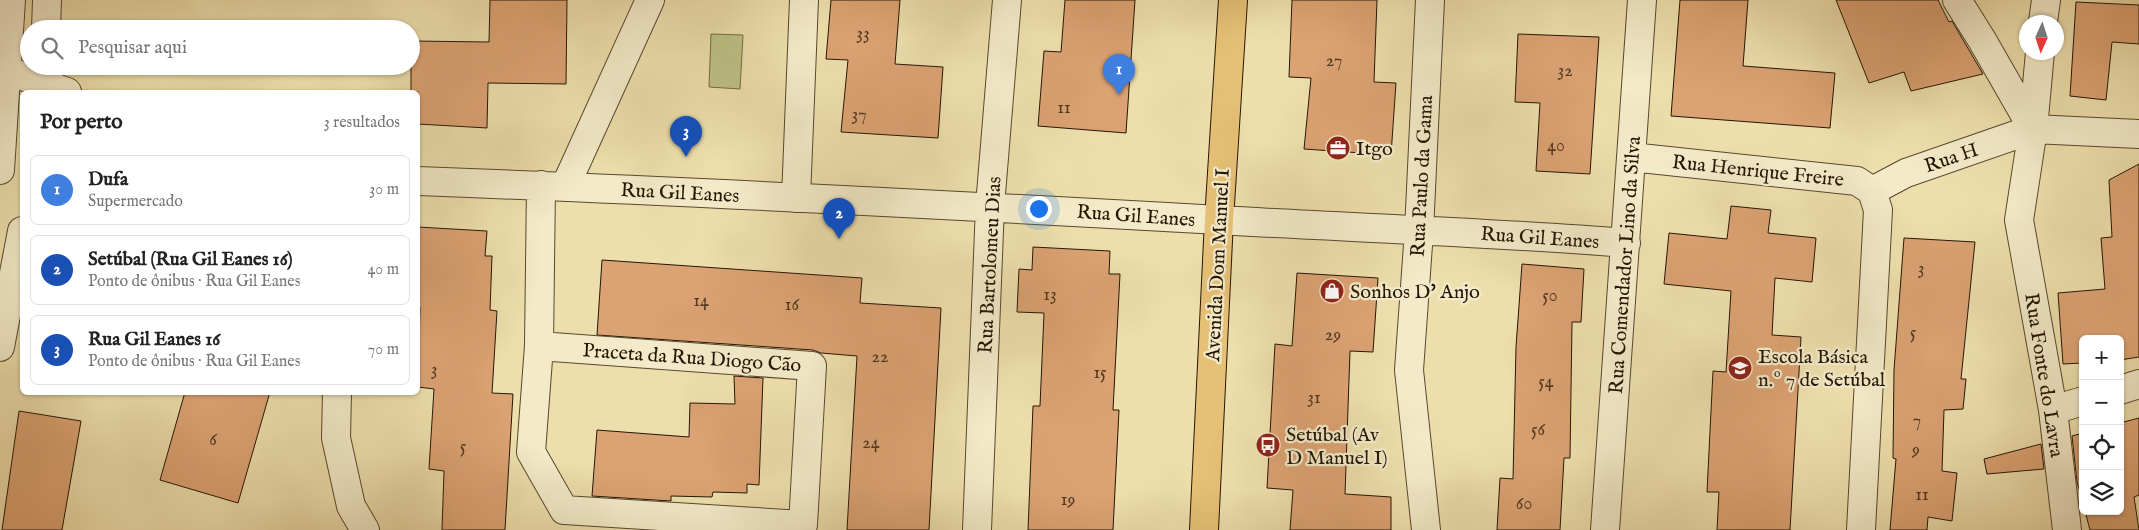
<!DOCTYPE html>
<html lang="pt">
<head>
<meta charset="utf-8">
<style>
	body { margin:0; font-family:"IM FELL English",serif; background:#f2f2f2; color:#222 }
	.controls { position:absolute; right:15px; bottom:15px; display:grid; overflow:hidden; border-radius:8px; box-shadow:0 1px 4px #0004 }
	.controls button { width:45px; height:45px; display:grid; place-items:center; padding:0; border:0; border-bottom:1px solid #e0e0e0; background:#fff; color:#222; font:25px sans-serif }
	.compass { position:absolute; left:2019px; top:15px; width:45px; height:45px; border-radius:50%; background:#fff; box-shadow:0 1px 4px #0004; rotate:183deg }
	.you { position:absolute; left:1038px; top:208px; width:18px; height:18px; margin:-12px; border:4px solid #fff; border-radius:50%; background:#1a73e8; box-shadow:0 0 0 8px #1a73e833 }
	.badge { display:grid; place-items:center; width:32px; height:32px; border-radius:50%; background:#7c3aed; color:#fff; font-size:16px; font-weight:700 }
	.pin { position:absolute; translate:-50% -41px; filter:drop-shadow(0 1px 2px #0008) }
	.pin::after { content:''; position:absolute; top:26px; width:18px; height:15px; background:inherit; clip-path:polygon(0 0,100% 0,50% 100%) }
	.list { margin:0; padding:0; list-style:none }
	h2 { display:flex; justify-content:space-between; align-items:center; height:65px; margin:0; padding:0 20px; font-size:21px }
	h2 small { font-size:16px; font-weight:400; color:#767676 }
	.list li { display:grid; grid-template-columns:32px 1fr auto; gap:15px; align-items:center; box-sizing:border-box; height:70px; margin:0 10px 10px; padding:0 10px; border:1px solid #e0e0e0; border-radius:8px }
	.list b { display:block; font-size:19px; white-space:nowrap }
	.list p { margin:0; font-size:16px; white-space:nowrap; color:#767676 }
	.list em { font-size:16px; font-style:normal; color:#767676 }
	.icon { flex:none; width:28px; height:28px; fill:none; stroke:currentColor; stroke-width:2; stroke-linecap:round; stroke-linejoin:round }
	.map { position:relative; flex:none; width:2139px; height:530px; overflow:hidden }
	.search { position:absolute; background:#fff; box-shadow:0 1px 4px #0004; left:20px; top:20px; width:400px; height:55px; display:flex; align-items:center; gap:12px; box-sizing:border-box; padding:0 18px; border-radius:28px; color:#767676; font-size:19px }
	.panel { position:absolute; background:#fff; box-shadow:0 1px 4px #0004; left:20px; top:90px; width:400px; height:305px; border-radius:8px }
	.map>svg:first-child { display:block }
</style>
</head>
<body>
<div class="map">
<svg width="2139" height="530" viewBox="0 0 2139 530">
	<rect width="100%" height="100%" fill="#eddfac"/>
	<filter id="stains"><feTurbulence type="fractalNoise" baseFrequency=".004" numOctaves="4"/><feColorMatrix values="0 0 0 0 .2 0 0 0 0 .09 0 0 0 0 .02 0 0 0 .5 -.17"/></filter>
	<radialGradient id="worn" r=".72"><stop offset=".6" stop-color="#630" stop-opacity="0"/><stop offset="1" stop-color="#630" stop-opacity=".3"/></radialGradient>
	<!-- green -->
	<path fill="#bdc186" stroke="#716c45" d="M711,34L743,35L740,89L709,87Z"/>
	<!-- building -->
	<path fill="#dba273" stroke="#251604" d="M490,0H567L566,84L488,83L487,128L418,124V92H411V41L489,42Z
		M831,0H900L895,64L943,67L938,138L841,132L848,60L826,59Z
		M1065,0H1135L1126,133L1038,126L1044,51L1061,52Z
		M1292,0H1377L1374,82L1396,83L1391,155L1304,149L1311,78L1289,77Z
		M1680,0H1748L1743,66L1835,73L1830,128L1671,116Z
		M1836,0H1938L1949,22L1952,21L1983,74L1911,91L1904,72L1869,83Z
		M2076,2L2139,5V44L2112,42L2106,100L2070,96Z
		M1518,34L1599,37L1590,174L1536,171L1540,103L1515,102Z
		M2139,164V357L2120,360V339H2083V363L2063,364L2058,293L2105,289L2101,238L2112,237L2109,180Z
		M1731,206L1771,210L1768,233L1816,238L1812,282L1775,278L1772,335L1801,337L1790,530H1717L1719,492H1707L1713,371L1726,372L1731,291L1664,284L1669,233L1727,239Z
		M418,227L487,231L485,256H492L490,310L497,311L492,393L513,394L505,530H442L444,471L429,469L434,389L418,387L420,307H418Z
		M1904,238L1975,242L1961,379H1966L1963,409L1944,410L1942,471L1957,473L1952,521L1928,517L1927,530H1890L1896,459L1893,458L1894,370Z
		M1033,247L1110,251L1109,274H1120L1113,410H1119L1113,530H1028L1033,406H1040L1044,313L1017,312L1019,269L1032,270Z
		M602,260L862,278L860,303L941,308L929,530H847L857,356L821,353L813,350L597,335Z
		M1522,264L1584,269L1581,322H1572L1570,458H1564L1560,530H1497L1500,478L1513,479L1516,347Z
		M1297,273L1378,278L1373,352L1350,351L1345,494L1391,497V530H1290L1293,490L1267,488L1275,344L1292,346Z
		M734,376L763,378L759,485L747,484V493L713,492L712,497L671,496V501L592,496L597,430L689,437L690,403L735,404Z
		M185,392H270L238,503L160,480Z
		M19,411L81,421L62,530H2Z
		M2139,418V495L2134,497L2139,530H2090L2085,511H2120V423Z
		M2083,433V503L2077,482L2072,436Z
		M2041,444L2044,469L1987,474L1984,459Z"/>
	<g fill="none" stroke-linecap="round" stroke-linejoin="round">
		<defs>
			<path id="minor" d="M1957,0L1982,40L2033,129
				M2043,22L2046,0
				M46,29L47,0
				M0,68L67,92
				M2033,129L2040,52
				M1631,157L1857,181L1872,191L1878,210L1861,530
				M0,170L11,0
				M418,181C685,191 952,205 1219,220C1355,228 1490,232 1626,243
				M565,187L650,0
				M1872,191L1906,173L2033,129
				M796,198L804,0
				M539,346L812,366L803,525L564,510L531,452L539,346L541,185
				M0,347L22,231
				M2120,390L2139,384
				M337,392L336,438L351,506L365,530
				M2053,410L2083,401
				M977,530L990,206L1007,0
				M1426,530L1409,370L1419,231L1430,0
				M1605,530L1642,0
				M2067,530L2053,410L2019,220L2033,129L2139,134"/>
			<path id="major" d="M1204,530L1219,220L1233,0"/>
		</defs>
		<!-- minor casing -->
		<use href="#minor" stroke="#57482e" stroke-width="30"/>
		<!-- major casing -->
		<use href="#major" stroke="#251604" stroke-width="30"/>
		<!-- minor -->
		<use href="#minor" stroke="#f3eac9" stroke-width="28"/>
		<!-- major -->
		<use href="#major" stroke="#e6c076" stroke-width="28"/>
	</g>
	<!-- icons -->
	<defs>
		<symbol id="office-disc" viewBox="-11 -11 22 22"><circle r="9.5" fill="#8f2418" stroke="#f3eac9"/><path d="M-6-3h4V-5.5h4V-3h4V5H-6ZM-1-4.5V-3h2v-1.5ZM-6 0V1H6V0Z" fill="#fff"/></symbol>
		<symbol id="shop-disc" viewBox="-11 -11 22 22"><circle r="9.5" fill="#8f2418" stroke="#f3eac9"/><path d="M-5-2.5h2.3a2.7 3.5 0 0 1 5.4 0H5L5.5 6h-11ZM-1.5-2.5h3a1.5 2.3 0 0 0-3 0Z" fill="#fff"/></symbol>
		<symbol id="school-disc" viewBox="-11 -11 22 22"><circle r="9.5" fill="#8f2418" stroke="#f3eac9"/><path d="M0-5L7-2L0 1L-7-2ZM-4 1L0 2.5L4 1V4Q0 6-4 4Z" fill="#fff"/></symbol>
		<symbol id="bus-disc" viewBox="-11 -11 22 22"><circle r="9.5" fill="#8f2418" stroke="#f3eac9"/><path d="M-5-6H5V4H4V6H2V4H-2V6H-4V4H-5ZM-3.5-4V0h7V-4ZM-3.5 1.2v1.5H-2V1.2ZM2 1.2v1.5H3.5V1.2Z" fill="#fff"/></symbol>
	</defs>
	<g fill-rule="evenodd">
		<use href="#office-disc" x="1324" y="134" width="28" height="28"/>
		<use href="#shop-disc" x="1318" y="277" width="28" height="28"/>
		<use href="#school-disc" x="1726" y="354" width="28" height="28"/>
		<use href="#bus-disc" x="1254" y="431" width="28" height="28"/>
	</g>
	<g text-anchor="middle" stroke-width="4.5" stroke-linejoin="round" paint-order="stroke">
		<!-- number labels -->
		<g font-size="18" fill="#523920">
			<text x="863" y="39">33</text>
			<text x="1334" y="66">27</text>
			<text x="1565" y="76">32</text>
			<text x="1064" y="113">11</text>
			<text x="859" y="120">37</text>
			<text x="1556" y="151">40</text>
			<text x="1921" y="274">3</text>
			<text x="1050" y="300">13</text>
			<text x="1550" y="301">50</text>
			<text x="701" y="306">14</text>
			<text x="792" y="310">16</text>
			<text x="1913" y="338">5</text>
			<text x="1333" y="340">29</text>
			<text x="880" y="362">22</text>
			<text x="434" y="375">3</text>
			<text x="1100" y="378">15</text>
			<text x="1546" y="387">54</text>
			<text x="1314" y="403">31</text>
			<text x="1917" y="426">7</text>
			<text x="1538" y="435">56</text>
			<text x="213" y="445">6</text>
			<text x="871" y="448">24</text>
			<text x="463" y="452">5</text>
			<text x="1916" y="455">9</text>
			<text x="1922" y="500">11</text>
			<text x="1068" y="505">19</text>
			<text x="1524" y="509">60</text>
		</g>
		<!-- poi labels -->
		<g font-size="20" fill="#251604" stroke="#f3eac9" text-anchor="start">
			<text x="1356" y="155">Itgo</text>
			<text x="1350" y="298">Sonhos D' Anjo</text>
			<text x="1758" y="363">Escola Básica<tspan x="1758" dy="23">n.º 7 de Setúbal</tspan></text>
			<text x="1286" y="441">Setúbal (Av<tspan x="1286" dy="23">D Manuel I)</tspan></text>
		</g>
		<!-- street labels -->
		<g font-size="20" fill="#251604" stroke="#f3eac9">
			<text transform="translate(1951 157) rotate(-19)" y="7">Rua H</text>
			<text transform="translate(1758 170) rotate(6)" y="7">Rua Henrique Freire</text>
			<text transform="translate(1421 176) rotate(-87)" y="7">Rua Paulo da Gama</text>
			<text transform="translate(680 192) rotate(3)" y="7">Rua Gil Eanes</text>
			<text transform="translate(1136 215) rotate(4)" y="7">Rua Gil Eanes</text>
			<text transform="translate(1540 237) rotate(4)" y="7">Rua Gil Eanes</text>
			<text transform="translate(989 265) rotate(-87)" y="7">Rua Bartolomeu Dias</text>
			<text transform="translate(1217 265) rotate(-87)" y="7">Avenida Dom Manuel I</text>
			<text transform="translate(1624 265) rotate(-86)" y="7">Rua Comendador Lino da Silva</text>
			<text transform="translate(692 357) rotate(4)" y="7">Praceta da Rua Diogo Cão</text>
			<text transform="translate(2045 375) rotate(81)" y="7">Rua Fonte do Lavra</text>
		</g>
	</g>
	<rect width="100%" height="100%" filter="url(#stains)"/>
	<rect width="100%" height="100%" fill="url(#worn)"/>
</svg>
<div class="controls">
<button>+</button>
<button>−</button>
<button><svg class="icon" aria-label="locate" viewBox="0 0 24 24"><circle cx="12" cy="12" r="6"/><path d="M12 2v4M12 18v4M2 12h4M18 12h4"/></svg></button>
<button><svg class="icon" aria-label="layers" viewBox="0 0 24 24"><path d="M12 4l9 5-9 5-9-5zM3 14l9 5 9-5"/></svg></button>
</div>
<svg class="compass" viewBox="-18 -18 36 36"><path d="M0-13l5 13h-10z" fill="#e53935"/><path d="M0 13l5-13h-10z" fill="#767676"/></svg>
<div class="you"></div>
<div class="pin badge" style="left:1119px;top:95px;background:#3f7fe0">1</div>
<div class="pin badge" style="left:839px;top:239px;background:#1a4fb4">2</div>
<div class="pin badge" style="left:686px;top:157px;background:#1a4fb4">3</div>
<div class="search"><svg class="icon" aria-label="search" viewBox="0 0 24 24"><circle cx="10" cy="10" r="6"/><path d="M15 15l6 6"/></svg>Pesquisar aqui</div>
<section class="panel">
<h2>Por perto<small>3 resultados</small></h2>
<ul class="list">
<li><span class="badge" style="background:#3f7fe0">1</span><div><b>Dufa</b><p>Supermercado</p></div><em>30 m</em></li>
<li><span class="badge" style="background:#1a4fb4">2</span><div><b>Setúbal (Rua Gil Eanes 16)</b><p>Ponto de ônibus · Rua Gil Eanes</p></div><em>40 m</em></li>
<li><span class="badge" style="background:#1a4fb4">3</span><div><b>Rua Gil Eanes 16</b><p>Ponto de ônibus · Rua Gil Eanes</p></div><em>70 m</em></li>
</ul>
</section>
</div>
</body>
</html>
